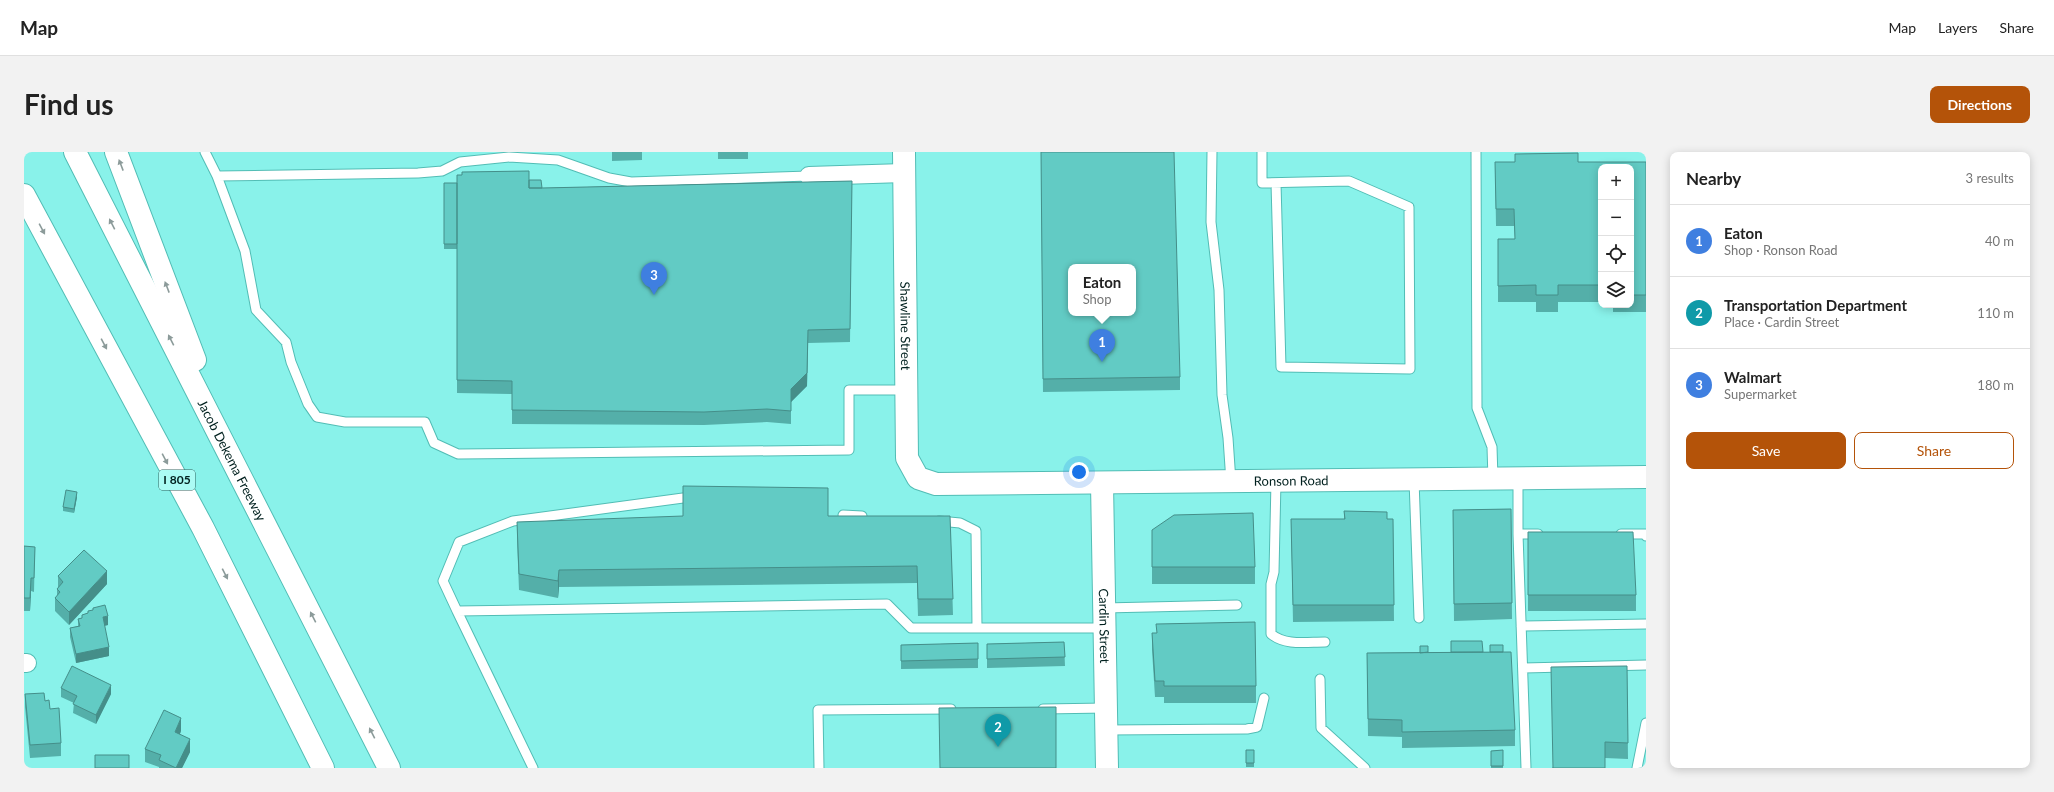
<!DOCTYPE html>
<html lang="en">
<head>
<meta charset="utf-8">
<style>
	body { margin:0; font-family:Lato,sans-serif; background:#f2f2f2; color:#222 }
	.controls { position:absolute; right:12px; top:12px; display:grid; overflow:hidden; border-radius:8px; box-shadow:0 2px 10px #0003 }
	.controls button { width:36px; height:36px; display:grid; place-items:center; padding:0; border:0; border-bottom:1px solid #e0e0e0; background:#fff; color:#222; font:20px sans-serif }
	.you { position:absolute; left:1055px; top:320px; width:14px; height:14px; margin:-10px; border:3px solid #fff; border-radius:50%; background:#1a73e8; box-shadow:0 0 0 6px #1a73e833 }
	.badge { display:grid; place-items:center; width:26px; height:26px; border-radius:50%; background:#b45309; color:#fff; font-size:13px; font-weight:700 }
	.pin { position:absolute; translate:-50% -33px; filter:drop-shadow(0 1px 2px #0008) }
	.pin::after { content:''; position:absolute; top:21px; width:14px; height:12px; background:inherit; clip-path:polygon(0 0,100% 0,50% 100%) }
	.popup { position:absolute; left:1044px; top:112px; width:68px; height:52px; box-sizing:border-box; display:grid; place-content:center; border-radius:8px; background:#fff; filter:drop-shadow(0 1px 3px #0005); font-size:13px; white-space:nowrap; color:#767676 }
	.popup b { font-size:15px; color:#222 }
	.popup::after { content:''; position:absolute; left:50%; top:100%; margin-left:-8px; border:8px solid transparent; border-top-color:#fff }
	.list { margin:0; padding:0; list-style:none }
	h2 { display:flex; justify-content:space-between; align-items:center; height:52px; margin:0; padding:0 16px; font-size:17px }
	h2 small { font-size:13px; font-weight:400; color:#767676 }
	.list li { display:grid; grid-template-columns:26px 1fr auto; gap:12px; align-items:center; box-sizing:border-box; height:72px; padding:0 16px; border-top:1px solid #e0e0e0 }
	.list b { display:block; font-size:15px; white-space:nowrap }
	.list p { margin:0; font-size:13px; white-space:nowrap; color:#767676 }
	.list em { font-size:13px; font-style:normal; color:#767676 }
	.actions { display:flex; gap:8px; padding:12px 16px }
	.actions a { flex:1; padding:9px 0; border:1px solid #b45309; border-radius:8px; text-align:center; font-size:14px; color:#b45309 }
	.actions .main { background:#b45309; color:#fff }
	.icon { flex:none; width:22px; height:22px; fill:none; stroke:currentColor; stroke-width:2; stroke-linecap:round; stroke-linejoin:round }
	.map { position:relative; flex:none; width:1622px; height:616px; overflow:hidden; border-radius:8px }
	header { display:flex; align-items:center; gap:24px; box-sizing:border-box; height:56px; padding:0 20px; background:#fff; border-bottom:1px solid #e0e0e0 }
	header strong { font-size:19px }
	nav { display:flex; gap:22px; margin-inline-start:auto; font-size:14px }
	.intro { display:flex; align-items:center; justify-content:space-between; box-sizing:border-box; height:96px; padding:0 24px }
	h1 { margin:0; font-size:28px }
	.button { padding:10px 18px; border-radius:8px; background:#b45309; color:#fff; font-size:14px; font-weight:700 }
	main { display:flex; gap:24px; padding:0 24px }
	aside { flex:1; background:#fff; border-radius:8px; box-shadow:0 2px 10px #0003 }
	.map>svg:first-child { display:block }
</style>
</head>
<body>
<header>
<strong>Map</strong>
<nav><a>Map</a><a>Layers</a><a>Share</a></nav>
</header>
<div class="intro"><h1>Find us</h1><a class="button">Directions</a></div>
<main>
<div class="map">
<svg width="1622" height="616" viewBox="0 0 1622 616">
	<rect width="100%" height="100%" fill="#89f2ea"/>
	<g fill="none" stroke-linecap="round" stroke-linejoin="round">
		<defs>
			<path id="service" d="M181,0L193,24L221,99L232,158L262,190L267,210L284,252L293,265L321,270H401L410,291L434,302L825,298V238H882
				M1188,0L1187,70L1195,138L1198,243L1204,286L1207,330
				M1238,0V31L1325,29L1385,55L1386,217L1257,215L1252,31
				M1452,0L1453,256L1468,295L1469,327
				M193,24L394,21L418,19L436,10L485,5L534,8L585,26L607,30L785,24
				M1494,327V382
				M1390,328L1395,466
				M1252,329L1250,420L1247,432V482C1262,494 1282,490 1301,490
				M672,345L659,346L489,369L435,390L419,429L433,459L863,452L887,476H1081
				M819,363L838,364
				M915,369L936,371L952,379L953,476
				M1597,382H1622V384
				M1080,456L1213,453
				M433,459L509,616
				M1497,474L1622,472
				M1499,516L1622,513
				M1296,527L1297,576L1341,616
				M1019,557L1082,556
				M1083,578L1223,577L1233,575L1240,546
				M795,616L794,558L927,557
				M1502,616L1494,382H1514
				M1613,616L1622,571"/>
			<path id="minor" d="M785,24L880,21
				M0,511H3"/>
			<g id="tertiary">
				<path id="s1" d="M880,0L883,306L894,326L912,332L1622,325"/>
				<path id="s2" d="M1078,331L1083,616"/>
			</g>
			<g id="motorway">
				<path id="s3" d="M51,0L365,616"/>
				<path d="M92,0L171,208"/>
				<path d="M0,43L179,376L299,616"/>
			</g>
		</defs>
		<!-- service casing -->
		<use href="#service" stroke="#52bdb5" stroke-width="11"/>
		<!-- minor casing -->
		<use href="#minor" stroke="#52bdb5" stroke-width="20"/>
		<!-- tertiary casing -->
		<use href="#tertiary" stroke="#52bdb5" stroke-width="24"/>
		<!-- motorway casing -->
		<use href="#motorway" stroke="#52bdb5" stroke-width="24"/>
		<!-- service -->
		<use href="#service" stroke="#fff" stroke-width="9"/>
		<!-- minor -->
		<use href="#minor" stroke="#fff" stroke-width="18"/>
		<!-- tertiary -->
		<use href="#tertiary" stroke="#fff" stroke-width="22"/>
		<!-- motorway -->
		<use href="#motorway" stroke="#fff" stroke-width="22"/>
	</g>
	<!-- wall -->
	<path fill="#54afa9" d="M588,0H618V8L588,9Z
		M694,0H724V7H694Z
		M1017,0L1156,225V238L1019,240Z
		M1471,10H1622V160H1589V153H1607V15H1577V150H1534V160H1512V150H1474V87H1491L1490,74H1472Z
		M828,29L826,190L784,191L783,234L767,250V272L743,270L680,273L488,272V242L433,241V97H420V31H433L518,36Z
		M53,345L50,361L39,359V355Z
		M1487,357L1488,467L1430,469L1429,358Z
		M1320,359L1363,367H1369L1370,469L1269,470L1267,367H1320Z
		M804,364H926L929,463L894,464L893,431L535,435L534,446L495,438L493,387V370Z
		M1128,378L1231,415V432H1128Z
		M1504,380L1612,443V459H1504Z
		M0,394L11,395L10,440L7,439L6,459H0Z
		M34,424L83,432L45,473L31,459V446L33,444V437L34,436Z
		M69,456L84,473L80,474L85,504L52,511L46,485V476L54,474V467L58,466V463L64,461V459L69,458Z
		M1128,481H1132L1232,534V551H1140V545H1131L1128,498Z
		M1040,490L1041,514L963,516V492Z
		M954,491V516L877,517V493Z
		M1427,500H1479L1491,578V594L1378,596V585L1344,584L1343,501Z
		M1603,514L1604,607L1581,606L1528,616Z
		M37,536L87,542L72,572L49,561L50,551L37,545Z
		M1,542L21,549L26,557L37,591V604L6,606L1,555Z
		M157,579L156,582L166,600L158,616H135V615L121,610V597Z
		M1222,598H1230V615H1222Z
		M1479,598V616H1467V599Z"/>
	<!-- shaded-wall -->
	<path fill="#458e89" d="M784,178L783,234L767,250V237Z
		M53,340V345L50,361V357Z
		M535,418V435L534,446V429Z
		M83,419V432L45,473V460Z
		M7,426V439L6,459V446Z
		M84,464V473L79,474V465Z
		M85,495V504L52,511V502Z
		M87,533V542L72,572V563Z
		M157,566V579L151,593V580Z
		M166,587V600L158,616H152Z"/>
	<!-- building -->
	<path fill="#62cbc4" stroke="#458e89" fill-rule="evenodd" d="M1017,0H1150L1156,225L1019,227ZM1047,115H1109V161H1047Z
		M1554,1V10H1622V143H1607V15H1577V133H1534V143H1512V133L1474,134V87H1491L1490,57H1472L1471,10H1491V2Z
		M505,19V36H518L828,29L826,177L784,178L783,221L767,237V259L743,257L680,260L488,258V229L433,228V23H438V20Z
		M505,28H517L518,36H505Z
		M420,31H433V92H420Z
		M659,334L804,336V364H926L929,447H894L893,414L535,418L534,429L495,422L493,370L659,364Z
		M42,338L53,340L50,357L39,355Z
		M1487,357L1488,451L1430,452L1429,358Z
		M1320,359L1363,360V367H1369L1370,453H1269L1267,367H1321Z
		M1229,361L1231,415H1128V378L1150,363Z
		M1504,380H1609L1612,443H1504Z
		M0,394L11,395L10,426H7L6,446H0Z
		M60,398L83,419L45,460L31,446L36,440L33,437L39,430L34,424Z
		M81,453L84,464L79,465L85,495L52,502L46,476L56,474L54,467L58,466V463L64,461V459L69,458V456Z
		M1231,470L1232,534H1140V529H1131L1128,481H1133L1132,472Z
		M1427,489H1458L1459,500H1427Z
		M1040,490L1041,505L963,507V492Z
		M954,491V507L877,509V493Z
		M1466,493H1479V500H1466Z
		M1396,494H1404V500L1396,501Z
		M1487,500L1491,578L1378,580V568L1344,567L1343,501Z
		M48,514L87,533L72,563L49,552L53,544L37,536Z
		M1603,514L1604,591L1581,590V616H1529L1527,515Z
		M20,541L21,549L25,548L26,557L35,556L37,591L6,593L1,542Z
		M1032,555V616H916L915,556Z
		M140,558L157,566L151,580L166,587L152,616L135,608L137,603L121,597Z
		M1222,598H1230V611H1222Z
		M1479,598V614H1467V599Z
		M71,603H105V616H71Z"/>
	<!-- one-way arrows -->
	<defs><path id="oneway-solid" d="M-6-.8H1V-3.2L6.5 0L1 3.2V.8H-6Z"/></defs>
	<g fill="#8c9b9a">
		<use href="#oneway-solid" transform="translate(97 13) rotate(-111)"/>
		<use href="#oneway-solid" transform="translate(88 72) rotate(-117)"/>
		<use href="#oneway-solid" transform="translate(18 77) rotate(62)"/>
		<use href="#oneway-solid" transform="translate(143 135) rotate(-111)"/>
		<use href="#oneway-solid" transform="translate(147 188) rotate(-117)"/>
		<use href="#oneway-solid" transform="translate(80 192) rotate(62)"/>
		<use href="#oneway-solid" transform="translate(141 307) rotate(62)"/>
		<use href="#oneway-solid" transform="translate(201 422) rotate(63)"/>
		<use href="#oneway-solid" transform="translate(289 465) rotate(-117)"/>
		<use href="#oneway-solid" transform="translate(348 581) rotate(-117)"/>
	</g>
	<g text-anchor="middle" stroke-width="4" stroke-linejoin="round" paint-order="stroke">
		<!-- shield labels -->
		<rect fill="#abfbf4" stroke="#33625e" stroke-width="1" x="135" y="318" width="36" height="20" rx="3"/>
		<g font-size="12" font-weight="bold" fill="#00201e">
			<text x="153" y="332">I 805</text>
		</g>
		<!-- street labels -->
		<g font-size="13" fill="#00201e" stroke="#abfbf4">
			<text dy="5" stroke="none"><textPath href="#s1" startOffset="174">Shawline Street</textPath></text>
			<text dy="5" stroke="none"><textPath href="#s3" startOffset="346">Jacob Dekema Freeway</textPath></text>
			<text dy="5" stroke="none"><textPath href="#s1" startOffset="703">Ronson Road</textPath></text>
			<text dy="5" stroke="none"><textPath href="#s2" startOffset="143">Cardin Street</textPath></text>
		</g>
	</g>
</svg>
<div class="controls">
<button>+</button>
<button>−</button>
<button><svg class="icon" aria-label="locate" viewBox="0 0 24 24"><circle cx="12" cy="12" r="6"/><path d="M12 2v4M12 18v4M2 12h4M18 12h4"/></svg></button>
<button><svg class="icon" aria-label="layers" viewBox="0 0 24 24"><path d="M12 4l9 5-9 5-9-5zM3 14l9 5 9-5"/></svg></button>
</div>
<div class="you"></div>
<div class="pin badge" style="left:1078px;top:210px;background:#3f7fe0">1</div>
<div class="popup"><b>Eaton</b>Shop</div>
<div class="pin badge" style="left:974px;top:595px;background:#0f9aa8">2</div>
<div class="pin badge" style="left:630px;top:143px;background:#3f7fe0">3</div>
</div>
<aside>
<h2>Nearby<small>3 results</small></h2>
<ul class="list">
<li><span class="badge" style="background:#3f7fe0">1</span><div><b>Eaton</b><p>Shop · Ronson Road</p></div><em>40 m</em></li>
<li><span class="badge" style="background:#0f9aa8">2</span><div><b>Transportation Department</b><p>Place · Cardin Street</p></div><em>110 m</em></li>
<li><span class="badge" style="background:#3f7fe0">3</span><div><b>Walmart</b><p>Supermarket</p></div><em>180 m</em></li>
</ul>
<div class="actions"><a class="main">Save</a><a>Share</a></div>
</aside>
</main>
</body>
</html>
